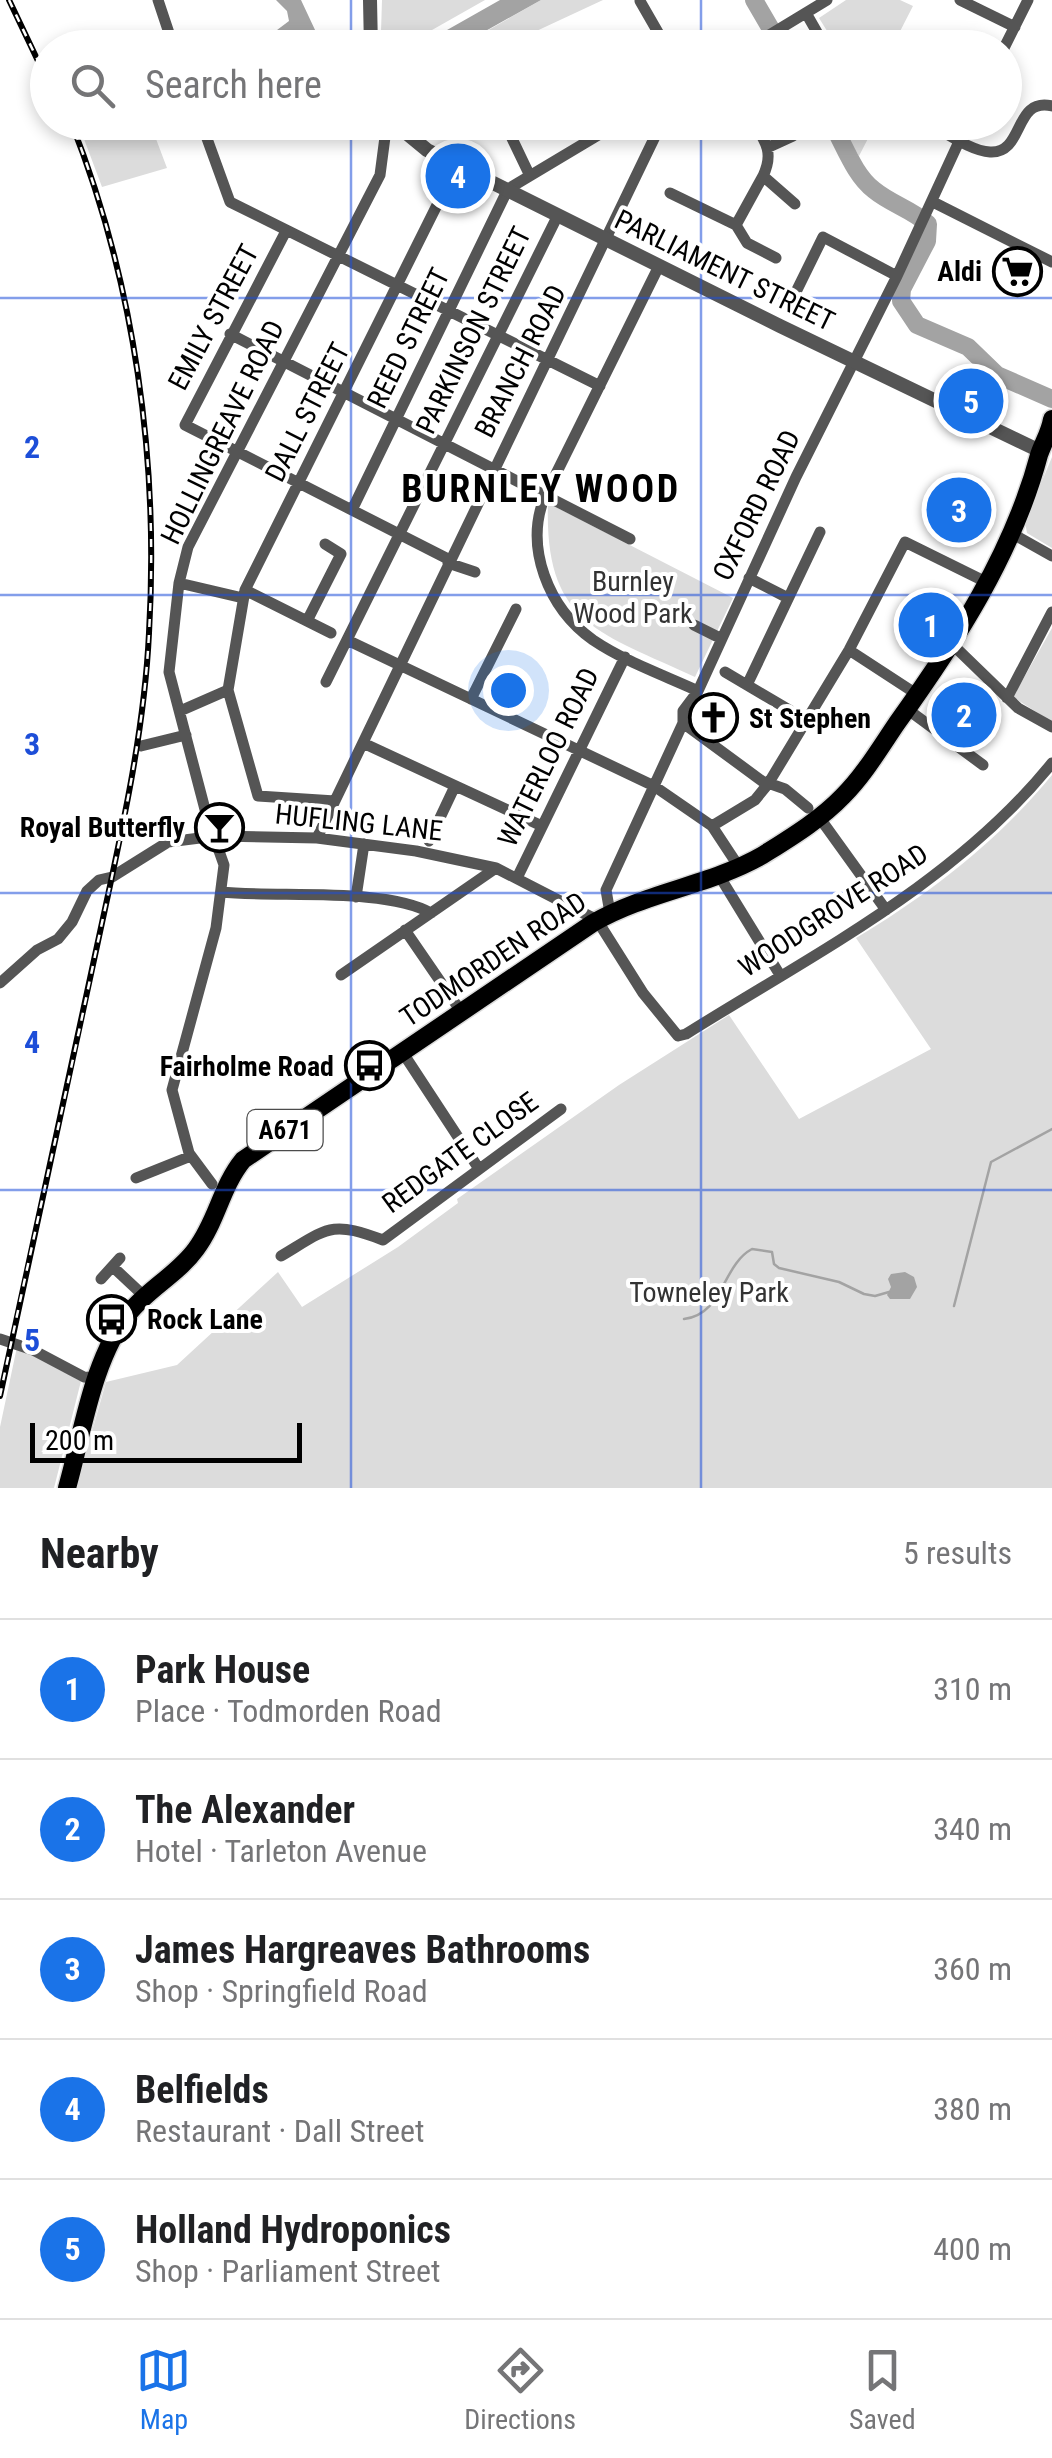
<!DOCTYPE html>
<html lang="en">
<head>
<meta charset="utf-8">
<style>
	body { margin:0; font-family:"Roboto Condensed",sans-serif; background:#f2f2f2; color:#202124 }
	.scale { position:absolute; left:30px; bottom:25px; width:272px; box-sizing:border-box; padding-left:10px; border:5px solid #000; border-top:0; font-size:28px; line-height:35px; white-space:nowrap; color:#000; -webkit-text-stroke:8px #fff; paint-order:stroke }
	.you { position:absolute; left:508px; top:690px; width:35px; height:35px; margin:-25px; border:8px solid #fff; border-radius:50%; background:#1a73e8; box-shadow:0 0 0 15px #1a73e833 }
	.badge { display:grid; place-items:center; width:65px; height:65px; border-radius:50%; background:#1a73e8; color:#fff; font-size:32px; font-weight:700 }
	.pin { position:absolute; translate:-50% -50%; border:5px solid #fff; box-shadow:0 2px 10px #0006 }
	.list { margin:0; padding:0; list-style:none }
	h2 { display:flex; justify-content:space-between; align-items:center; height:130px; margin:0; padding:0 40px; font-size:42px }
	h2 small { font-size:32px; font-weight:400; color:#757577 }
	.list li { display:grid; grid-template-columns:65px 1fr auto; gap:30px; align-items:center; box-sizing:border-box; height:140px; padding:0 40px; border-top:2px solid #e0e0e0 }
	.list b { display:block; font-size:38px; white-space:nowrap }
	.list p { margin:0; font-size:32px; white-space:nowrap; color:#757577 }
	.list em { font-size:32px; font-style:normal; color:#757577 }
	.icon { flex:none; width:55px; height:55px; fill:none; stroke:currentColor; stroke-width:2; stroke-linecap:round; stroke-linejoin:round }
	.map { position:relative; flex:none; width:1052px; height:1488px; overflow:hidden }
	.search { position:absolute; background:#fff; box-shadow:0 5px 15px #0003; left:30px; right:30px; top:30px; height:110px; display:flex; align-items:center; gap:25px; box-sizing:border-box; padding:0 35px; border-radius:55px; color:#757577; font-size:38px }
	.sheet { height:830px; background:#fff }
	nav { display:flex; justify-content:space-around; align-items:center; box-sizing:border-box; height:140px; border-top:2px solid #e0e0e0; background:#fff; font-size:28px; color:#757577 }
	nav a { display:grid; justify-items:center; gap:5px }
	nav .on { color:#1a73e8 }
	.map>svg:first-child { display:block }
</style>
</head>
<body>
<div class="map">
<svg width="1052" height="1488" viewBox="0 0 1052 1488">
	<rect width="100%" height="100%" fill="#fff"/>
	<!-- green -->
	<path fill="#dcdcdc" d="M382,0H485L402,47L381,32Z
		M541,0H603L502,47L457,48Z
		M846,0H900L913,6L892,47H837L819,18Z
		M78,123H150L167,168L102,187Z
		M838,123H876L859,156Z
		M1052,457V548L1027,533L1025,522Z
		M548,503L733,598L695,677C599,632 544,624 548,503Z
		M1052,628V722L1013,697Z
		M1052,775V1488H76L106,1382L177,1365L278,1272L302,1307L398,1247L458,1203L457,1199L619,1085L729,1015L799,1119L931,1049L856,938C928,895 999,840 1052,775Z
		M17,1347L81,1381L54,1488H0V1427Z"/>
	<!-- water -->
	<path fill="#a3a3a3" d="M276,0H301L323,47H284L277,30L289,21L287,11Z
		M500,0H541L457,47H417Z
		M905,1272L914,1277L917,1287L910,1299H890L887,1295L891,1287L888,1279L891,1274Z"/>
	<g fill="none" stroke-linecap="round" stroke-linejoin="round">
		<!-- stream -->
		<path stroke="#a3a3a3" stroke-width="2.5" d="M954,1306L991,1162L1052,1129
			M684,1319C724,1314 722,1265 752,1249L772,1252L774,1264L779,1268L839,1282L864,1294L875,1296L889,1292"/>
		<!-- river -->
		<path stroke="#a3a3a3" stroke-width="18" d="M754,0L782,48
			M831,122C844,144 854,175 874,190C891,204 911,209 928,224L927,241L902,289L901,301L917,325L968,347L997,375L1052,399"/>
		<defs>
			<path id="trunk" d="M67,1488C83,1432 92,1360 129,1313C148,1289 178,1274 196,1249C217,1221 221,1187 243,1160L593,923C646,892 709,886 763,855C790,838 820,820 843,796C864,775 880,748 897,723C956,641 1013,553 1039,455C1043,443 1050,432 1052,419"/>
		</defs>
		<!-- trunk casing -->
		<use href="#trunk" stroke="#dbdbdb" stroke-width="21"/>
		<!-- minor -->
		<path stroke="#555" stroke-width="11" d="M158,0L174,48
			M960,0L1015,27
			M640,1L667,48
			M806,13L826,48
			M142,48L171,39
			M748,48L827,0
			M1004,48L1028,0
			M201,122L230,202L600,386
			M495,122L508,130L530,176
			M753,122C766,142 774,153 763,176L795,204
			M925,122C944,131 970,151 990,152C1025,154 1013,97 1052,106
			M371,123L394,124
			M769,147L793,136
			M670,193L736,225L747,243L776,258
			M933,202L1052,262
			M736,225L763,176
			M286,231L185,425L450,560
			M659,266L545,496C524,547 548,608 593,640C624,661 663,675 698,691
			M791,302L823,237L897,276
			M230,334L630,539
			M352,510L508,189L620,122
			M1011,533L1052,556
			M448,563L475,572
			M749,578L788,598
			M179,583L243,598
			M245,590L331,633
			M307,621L341,554L325,544
			M694,625L720,638
			M347,640L654,786L712,826L739,867
			M952,644L1018,708L1052,727
			M849,650L918,695
			M725,672L808,721
			M326,682L558,215
			M747,685L820,532
			M1007,698L1052,612
			M471,699L516,609
			M907,709L983,765
			M180,711L228,690
			M683,723L762,781L785,789L808,808
			M363,743L542,826
			M141,746L186,735
			M335,801L258,796L228,690L245,590L457,165
			M819,817L886,910
			M712,826L755,800L768,784L849,650L905,542L986,582
			M317,838L662,122
			M429,841L455,786
			M720,877L780,975
			M517,878L625,657
			M221,892C277,898 385,887 431,913
			M356,897L364,844
			M610,913L606,890L683,723V711L698,691L796,477L897,276L968,122
			M405,930L462,1013
			M341,975L496,868
			M0,983L37,950L58,939L72,922L87,891L99,880L112,877L168,842L216,836L317,838L416,851L496,868L597,920L643,993L678,1036L686,1034C815,953 955,883 1052,763
			M403,1053L479,1169
			M136,1178L191,1156
			M212,1184L189,1153L172,1090L216,928L224,865L207,817L169,672L179,583L188,547L380,175L385,137L394,124
			M281,1256C328,1228 330,1220 383,1240L561,1109
			M113,1267L145,1297
			M101,1279L120,1258
			M0,1339L33,1350L84,1377L98,1378"/>
		<!-- tertiary -->
		<path stroke="#555" stroke-width="14" d="M370,0L371,48
			M393,122L427,150L457,165L780,326L1040,451"/>
		<!-- trunk -->
		<use href="#trunk" stroke="#000" stroke-width="18"/>
		<defs>
			<path id="rail" d="M9,0L48,82
				M0,1396C31,1246 66,1096 97,946C119,843 144,738 149,633C159,461 135,283 71,122"/>
		</defs>
		<!-- rail casing -->
		<use href="#rail" stroke="#000" stroke-width="6"/>
		<!-- rail -->
		<use href="#rail" stroke="#fff" stroke-width="2.5" stroke-dasharray="8" stroke-linecap="butt"/>
	</g>
	<!-- grid -->
	<path fill="none" stroke="#1d4ed8" stroke-width="2.5" stroke-opacity="0.55" d="M351,0V48M701,0V48M351,122V1488M701,122V1488M0,298H1052M0,595H1052M0,893H1052M0,1190H1052"/>
	<!-- icons -->
	<defs>
		<symbol id="supermarket-ring" viewBox="-11 -11 22 22"><circle r="9.5" fill="#fff" stroke="#000" stroke-width="1.5"/><path d="M-6-5.5h2.5l.6 2H6L4.5 2H-2.5L-4.4-4H-6ZM-1.5 3.2a1.3 1.3 0 1 0 .1 0ZM3 3.2a1.3 1.3 0 1 0 .1 0Z" fill="#000"/></symbol>
		<symbol id="church-ring" viewBox="-11 -11 22 22"><circle r="9.5" fill="#fff" stroke="#000" stroke-width="1.5"/><path d="M-1.2-6h2.4v3.5h3.3v2.4h-3.3V6h-2.4V-.1h-3.3v-2.4h3.3Z" fill="#000"/></symbol>
		<symbol id="bar-ring" viewBox="-11 -11 22 22"><circle r="9.5" fill="#fff" stroke="#000" stroke-width="1.5"/><path d="M-6-5H6L.8 .8V4.5H3.5V6h-7V4.5H-.8V.8Z" fill="#000"/></symbol>
		<symbol id="bus-ring" viewBox="-11 -11 22 22"><circle r="9.5" fill="#fff" stroke="#000" stroke-width="1.5"/><path d="M-5-6H5V4H4V6H2V4H-2V6H-4V4H-5ZM-3.5-4V0h7V-4ZM-3.5 1.2v1.5H-2V1.2ZM2 1.2v1.5H3.5V1.2Z" fill="#000"/></symbol>
	</defs>
	<g fill-rule="evenodd">
		<use href="#supermarket-ring" x="990" y="244" width="55" height="55"/>
		<use href="#church-ring" x="686" y="690" width="55" height="55"/>
		<use href="#bar-ring" x="192" y="800" width="55" height="55"/>
		<use href="#bus-ring" x="342" y="1038" width="55" height="55"/>
		<use href="#bus-ring" x="84" y="1292" width="55" height="55"/>
	</g>
	<g text-anchor="middle" stroke-width="8" stroke-linejoin="round" paint-order="stroke">
		<!-- shield labels -->
		<rect fill="#fff" stroke="#4c4c4c" stroke-width="2.5" x="247.5" y="1110" width="75" height="40" rx="8"/>
		<g font-size="25" font-weight="bold" fill="#000">
			<text x="285" y="1139">A671</text>
		</g>
		<!-- street labels -->
		<g font-size="28" fill="#000" stroke="#fff">
			<text transform="translate(725 270) rotate(26)" y="10">PARLIAMENT STREET</text>
			<text transform="translate(213 317) rotate(-62)" y="10">EMILY STREET</text>
			<text transform="translate(473 330) rotate(-64)" y="10">PARKINSON STREET</text>
			<text transform="translate(408 338) rotate(-64)" y="10">REED STREET</text>
			<text transform="translate(520 361) rotate(-63)" y="10">BRANCH ROAD</text>
			<text transform="translate(307 412) rotate(-63)" y="10">DALL STREET</text>
			<text transform="translate(222 432) rotate(-64)" y="10">HOLLINGREAVE ROAD</text>
			<text transform="translate(756 505) rotate(-64)" y="10">OXFORD ROAD</text>
			<text transform="translate(548 757) rotate(-64)" y="10">WATERLOO ROAD</text>
			<text transform="translate(359 822) rotate(6)" y="10">HUFLING LANE</text>
			<text transform="translate(833 910) rotate(-33)" y="10">WOODGROVE ROAD</text>
			<text transform="translate(493 959) rotate(-34)" y="10">TODMORDEN ROAD</text>
			<text transform="translate(460 1152) rotate(-36)" y="10">REDGATE CLOSE</text>
		</g>
		<!-- poi labels -->
		<g font-size="28" font-weight="bold" fill="#000" stroke="#fff" text-anchor="end">
			<text x="982" y="281">Aldi</text>
			<text x="749" y="728" text-anchor="start">St Stephen</text>
			<text x="185" y="837">Royal Butterfly</text>
			<text x="334" y="1076">Fairholme Road</text>
			<text x="147" y="1329" text-anchor="start">Rock Lane</text>
		</g>
		<!-- park labels -->
		<g font-size="28" fill="#333" stroke="#fff">
			<text x="633" y="591">Burnley<tspan x="633" dy="32">Wood Park</tspan></text>
			<text x="709" y="1302">Towneley Park</text>
		</g>
		<!-- district labels -->
		<g font-size="38" font-weight="bold" letter-spacing="2.5" fill="#000" stroke="#fff">
			<text x="541" y="502">BURNLEY WOOD</text>
		</g>
	</g>
	<g font-size="32" text-anchor="middle" font-weight="bold" fill="#1d4ed8" stroke="#fff" stroke-width="8" stroke-linejoin="round" paint-order="stroke">
		<text x="32" y="458">2</text>
		<text x="32" y="755">3</text>
		<text x="32" y="1053">4</text>
		<text x="32" y="1351">5</text>
	</g>
</svg>
<div class="scale">200 m</div>
<div class="you"></div>
<div class="pin badge" style="left:931px;top:625px">1</div>
<div class="pin badge" style="left:964px;top:715px">2</div>
<div class="pin badge" style="left:959px;top:510px">3</div>
<div class="pin badge" style="left:458px;top:176px">4</div>
<div class="pin badge" style="left:971px;top:401px">5</div>
<div class="search"><svg class="icon" aria-label="search" viewBox="0 0 24 24"><circle cx="10" cy="10" r="6"/><path d="M15 15l6 6"/></svg>Search here</div>
</div>
<section class="sheet">
<h2>Nearby<small>5 results</small></h2>
<ul class="list">
<li><span class="badge">1</span><div><b>Park House</b><p>Place · Todmorden Road</p></div><em>310 m</em></li>
<li><span class="badge">2</span><div><b>The Alexander</b><p>Hotel · Tarleton Avenue</p></div><em>340 m</em></li>
<li><span class="badge">3</span><div><b>James Hargreaves Bathrooms</b><p>Shop · Springfield Road</p></div><em>360 m</em></li>
<li><span class="badge">4</span><div><b>Belfields</b><p>Restaurant · Dall Street</p></div><em>380 m</em></li>
<li><span class="badge">5</span><div><b>Holland Hydroponics</b><p>Shop · Parliament Street</p></div><em>400 m</em></li>
</ul>
</section>
<nav>
<a class="on"><svg class="icon" aria-label="map" viewBox="0 0 24 24"><path d="M3 6l6-2 6 2 6-2v14l-6 2-6-2-6 2zM9 4v14M15 6v14"/></svg>Map</a>
<a><svg class="icon" aria-label="directions" viewBox="0 0 24 24"><path d="M12 3l9 9-9 9-9-9zM9 14v-3h6M13 9l2 2-2 2"/></svg>Directions</a>
<a><svg class="icon" aria-label="saved" viewBox="0 0 24 24"><path d="M7 4h10v16l-5-4-5 4z"/></svg>Saved</a>
</nav>
</body>
</html>
